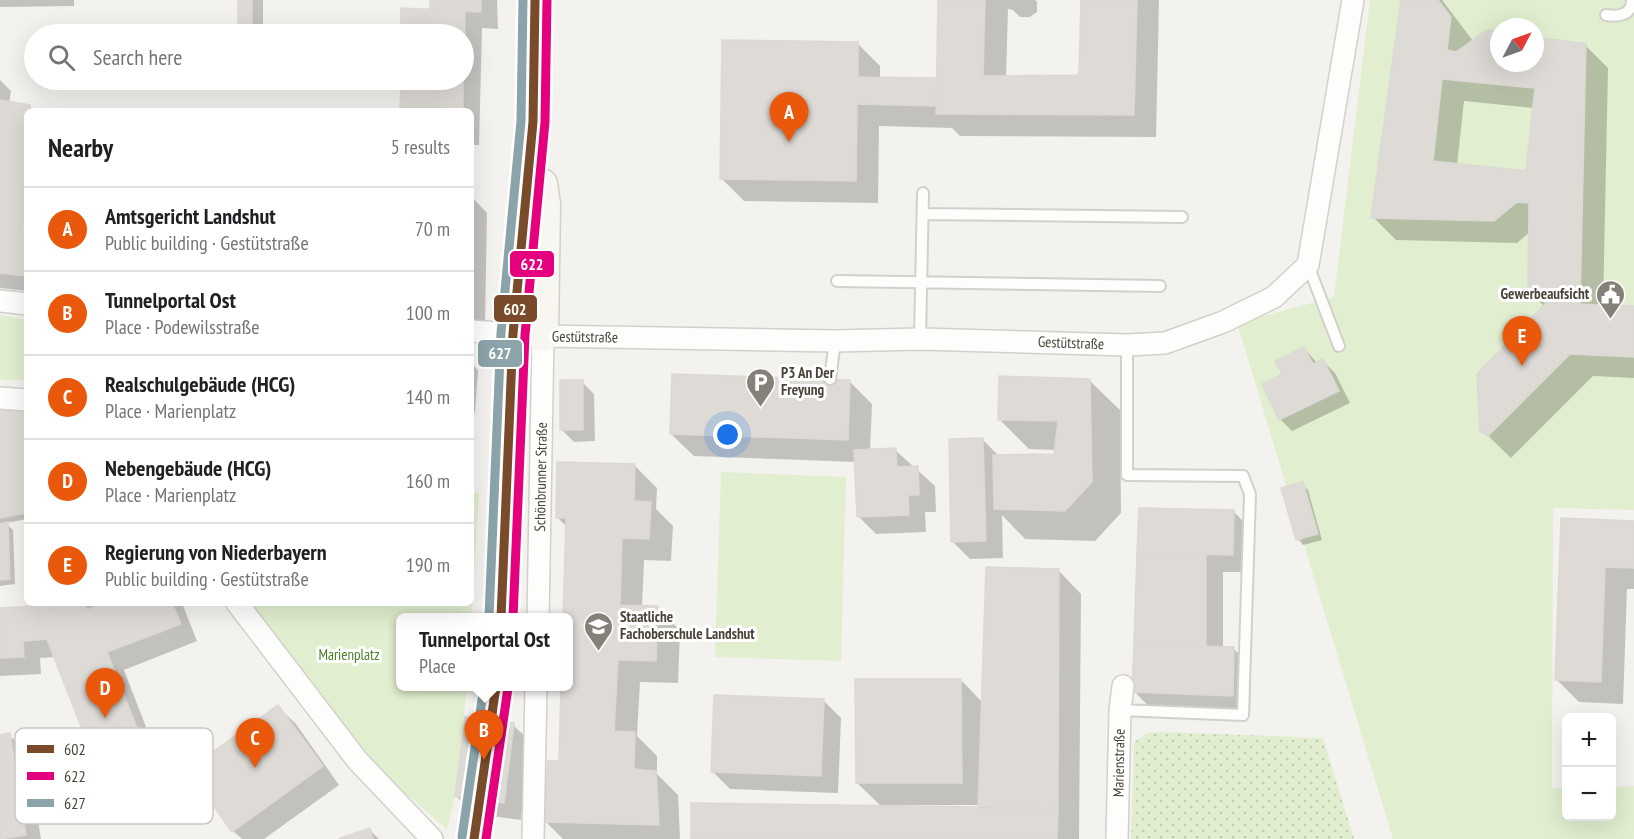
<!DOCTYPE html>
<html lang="en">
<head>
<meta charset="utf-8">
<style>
	body { margin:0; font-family:"PT Sans Narrow",sans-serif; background:#f6f6f6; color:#202124 }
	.controls { position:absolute; right:18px; bottom:18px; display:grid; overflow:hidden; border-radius:9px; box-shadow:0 6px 24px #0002 }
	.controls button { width:54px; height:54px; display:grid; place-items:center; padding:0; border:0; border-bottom:2px solid #e0e0e0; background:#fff; color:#202124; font:30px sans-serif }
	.compass { position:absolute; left:1490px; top:18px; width:54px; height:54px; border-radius:50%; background:#fff; box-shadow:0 6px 24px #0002; rotate:49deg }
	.you { position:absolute; left:728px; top:435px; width:21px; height:21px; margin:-15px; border:4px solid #fff; border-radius:50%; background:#1a73e8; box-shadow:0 0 0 9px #1a73e833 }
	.badge { display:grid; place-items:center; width:39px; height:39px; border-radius:50%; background:#ea580c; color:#fff; font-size:20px; font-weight:700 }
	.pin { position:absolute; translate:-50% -50px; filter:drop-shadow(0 2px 3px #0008) }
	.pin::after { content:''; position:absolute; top:32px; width:21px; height:18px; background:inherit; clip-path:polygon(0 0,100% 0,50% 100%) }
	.popup { position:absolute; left:396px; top:613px; width:177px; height:78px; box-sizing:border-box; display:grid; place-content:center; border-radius:9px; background:#fff; filter:drop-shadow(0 2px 4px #0005); font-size:20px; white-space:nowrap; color:#757577 }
	.popup b { font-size:22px; color:#202124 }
	.popup::after { content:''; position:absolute; left:50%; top:100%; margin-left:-12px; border:12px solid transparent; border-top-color:#fff }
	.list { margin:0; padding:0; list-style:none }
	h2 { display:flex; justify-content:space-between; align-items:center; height:78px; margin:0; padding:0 24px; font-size:26px }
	h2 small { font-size:20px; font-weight:400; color:#757577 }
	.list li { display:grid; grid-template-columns:39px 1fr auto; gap:18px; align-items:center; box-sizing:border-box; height:84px; padding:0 24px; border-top:2px solid #e0e0e0 }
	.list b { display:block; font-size:22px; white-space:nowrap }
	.list p { margin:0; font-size:20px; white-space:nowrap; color:#757577 }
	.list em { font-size:20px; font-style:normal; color:#757577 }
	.icon { flex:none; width:33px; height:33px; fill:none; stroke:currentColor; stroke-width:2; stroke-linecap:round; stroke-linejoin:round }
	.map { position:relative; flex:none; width:1634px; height:839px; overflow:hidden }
	.search { position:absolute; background:#fff; box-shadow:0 6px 24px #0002; left:24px; top:24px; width:450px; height:66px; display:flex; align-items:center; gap:15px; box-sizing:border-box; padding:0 21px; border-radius:33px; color:#757577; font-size:22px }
	.panel { position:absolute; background:#fff; box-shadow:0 6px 24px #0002; left:24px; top:108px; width:450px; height:498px; border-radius:9px }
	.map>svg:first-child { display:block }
</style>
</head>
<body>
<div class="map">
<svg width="1634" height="839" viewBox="0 0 1634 839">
	<defs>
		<pattern id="grass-dots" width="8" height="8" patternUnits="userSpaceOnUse" patternTransform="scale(1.5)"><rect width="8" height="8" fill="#e1eecf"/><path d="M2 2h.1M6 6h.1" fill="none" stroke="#c3cdb2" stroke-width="1.8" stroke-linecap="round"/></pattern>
	</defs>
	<rect width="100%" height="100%" fill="#f4f2ee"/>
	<!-- grass -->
	<path fill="url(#grass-dots)" d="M1161,732L1323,738L1354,839H1131L1134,742L1148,733Z"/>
	<!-- green -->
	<path fill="#e1eecf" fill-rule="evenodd" d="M1370,0H1634V510L1553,508L1552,788H1566V816H1612V787L1634,786V839H1393L1237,323L1334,297ZM1499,27H1535V63H1499Z
		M0,315L27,320V380H0Z
		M721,472L846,477L841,661L715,657Z
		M471,493H479L471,617L400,618V686L467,687L455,796L447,829L363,757L248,603H471Z"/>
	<!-- shadow -->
	<path fill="#0003" fill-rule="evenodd" d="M0,0H74V6L0,7Z
		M239,0H263V34H239Z
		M431,0H497L498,29L482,28L479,145H471V111H402V80H464V34H402L403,10L431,11Z
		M940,0H1035L1037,2V12L1030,17H1020L1013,10L1008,9L1006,78L1081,76L1083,0H1159L1156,137L960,136L952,128L879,126L878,203L744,201L721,178L858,44L880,66V78L938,79Z
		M1403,0H1442L1473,41L1499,63H1535V38L1585,45L1608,68L1603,307L1634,308V378L1593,376L1511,458L1482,430L1544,306L1530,292V232L1517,243L1396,240L1373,217ZM1464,101L1534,108L1527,173L1457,165Z
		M0,80L11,91L9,103L29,106L34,111H27V291L0,288Z
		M471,196L487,213L485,323H471Z
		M1304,348L1317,363L1323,361L1335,373L1350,403L1292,431L1280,419L1284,375Z
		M471,363L478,370L475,413H471Z
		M1089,380L1120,410L1121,513L1095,541L1025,539L1002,515L1003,558L970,559L952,541L983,440L999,456H1055L1056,450L1029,449L999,419Z
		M849,381L872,404L870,451L895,450L935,486L936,512H925L926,532L876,534L858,516L856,462L694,456L671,434Z
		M582,382L594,394L595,441L574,442L562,430Z
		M0,411L27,412V519L6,523L13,530L15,584L0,586Z
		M634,465L657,488L656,509L673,526L671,561L644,560L642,607L657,608L680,630L678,683L640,682L637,736L657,756V774L678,795L680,839H563L546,822L560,763L568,686L567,527L557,517Z
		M1302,484L1308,490L1322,540L1303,545L1298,539Z
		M1140,510L1233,511L1251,529L1250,572H1223V648L1234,649L1251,666L1250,713L1151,709L1134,691Z
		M1563,519L1634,522V589H1627L1623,704L1579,702L1557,680Z
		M1059,571L1081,594L1079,839H692L979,810V805H880L857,783L961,680L983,703Z
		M47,603H90L95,608L109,603H182L197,641L124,670L175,802L130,820L112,802L55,657L40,658L41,674L0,676V609L35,608Z
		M823,700L841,718L838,793L730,789L712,771Z
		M278,707L296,724L339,785L264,839H242L233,831Z
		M513,725L531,742L521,820L474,814L456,796Z
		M9,735L27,752L41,839H0V736Z
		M369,829L379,839H343Z"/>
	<!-- building -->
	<path fill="#dedbd6" stroke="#dcd9d4" stroke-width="1.5" fill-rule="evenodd" d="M238,0H252V34H238Z
		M430,0H481V12L430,10Z
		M938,0H985L983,76L1079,75L1081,0H1137L1134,115L936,114Z
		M1401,0H1438L1451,17L1447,50L1456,52L1487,30L1499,31V63H1535V37L1586,44L1580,305L1546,303L1528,292L1529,203L1517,202L1494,221L1371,218ZM1442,79L1535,88L1526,171L1433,161Z
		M401,8L465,11L464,66V34H401Z
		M722,40L858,42V77L937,78L936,106L857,104L856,181L720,179Z
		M401,80H463V111H400Z
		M0,100L30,105V111H27L24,185L0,183Z
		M0,183L24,185L16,275L0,273Z
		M24,185L27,186V276L16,275Z
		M1546,303L1634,306V357L1570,354L1488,436L1480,431L1477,374Z
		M1304,347L1313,364L1323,359L1339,391L1279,420L1262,384L1282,374L1275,361Z
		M672,374L850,380L848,440L670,434Z
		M999,376L1090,379L1092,482L1065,511L994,509L993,455L1054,454L1058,421L998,420Z
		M560,380H583V430H560Z
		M0,410H27V498L0,502Z
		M983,438L986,541L951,542L949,439Z
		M896,448L897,467L918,466L919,495H908L909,515L857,517L854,450Z
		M557,462L635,464L634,501L651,502L649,539L622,538L620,605L658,606L656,661L618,660L614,731L635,732L634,769L656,771L659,825L544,822L548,761H559L561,686H568V618H563L566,518H556Z
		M1303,482L1318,534L1296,540L1281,488Z
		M27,498V513L0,518V502Z
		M1139,508L1234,510L1233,555L1137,553Z
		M1561,518L1634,521V568L1605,567L1601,682L1555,680Z
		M8,522L10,579L0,580V524Z
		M1137,553L1206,555V646L1134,644Z
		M986,567L1059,569L1058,808H978Z
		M43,603H84L87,610L104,603H172L181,624L107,652L159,784L111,803L34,606Z
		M34,606L47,639L23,641L24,657L0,658V608Z
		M1134,644L1234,647L1233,696L1132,692Z
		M855,679H961L962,783H856Z
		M714,695L824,699L821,776L711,772Z
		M278,705L323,766L232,832L188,770Z
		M465,717L514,723L504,803L455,796Z
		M10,733L26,835L0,839V735Z
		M691,803L1058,808L1057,839H691Z
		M370,828L373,839H338Z"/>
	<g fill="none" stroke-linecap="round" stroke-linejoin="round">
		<!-- secondary-tunnel -->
		<path stroke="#d2cfca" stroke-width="30" stroke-dasharray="30 15" stroke-linecap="butt" d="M474,839L492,720"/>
		<defs>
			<path id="lane" d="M1606,15C1619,17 1632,15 1632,0
				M923,214L1182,217
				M1308,265L1339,346
				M837,281L1160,286
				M920,339L923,193
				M830,379L835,341
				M1120,710L1243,715L1250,494L1243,476L1127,475V345"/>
			<path id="street" d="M0,301L27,304
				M471,331L513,334
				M0,398L27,400
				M237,603L357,760L432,839
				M538,618L543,336L835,341L920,339L1127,345L1165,343L1223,322L1274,297L1308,265L1353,0
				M533,839L536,686
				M1117,839L1120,710L1123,686"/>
			<path id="secondary" d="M542,184L545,204L543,336
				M501,618L513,334L533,122L535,0
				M492,720L496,686"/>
		</defs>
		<!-- lane casing -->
		<use href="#lane" stroke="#d2d0cb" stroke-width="14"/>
		<!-- street casing -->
		<use href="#street" stroke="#d2d0cb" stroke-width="24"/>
		<!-- secondary casing -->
		<use href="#secondary" stroke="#d3cfc5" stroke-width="33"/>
		<!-- lane -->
		<use href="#lane" stroke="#fdfdfc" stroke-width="10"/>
		<!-- street -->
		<use href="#street" stroke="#fdfdfc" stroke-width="21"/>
		<!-- secondary -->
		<use href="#secondary" stroke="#f7f6f1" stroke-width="30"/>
		<defs>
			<path id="bus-1" d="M501,618L513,334L533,122L535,0
				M474,839L496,686"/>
			<path id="bus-2" d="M513,618L525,335L545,122L547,0
				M486,839L508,688"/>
			<path id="bus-3" d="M489,617L501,333L521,121L523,0
				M462,837L484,686"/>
		</defs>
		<!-- bus-1 casing -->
		<use href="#bus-1" stroke="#fff" stroke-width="14"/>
		<!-- bus-2 casing -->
		<use href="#bus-2" stroke="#fff" stroke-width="14"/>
		<!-- bus-3 casing -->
		<use href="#bus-3" stroke="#fff" stroke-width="14"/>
		<!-- bus-1 -->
		<use href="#bus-1" stroke="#7a4b2a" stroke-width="9"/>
		<!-- bus-2 -->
		<use href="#bus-2" stroke="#e5007d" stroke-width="9"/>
		<!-- bus-3 -->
		<use href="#bus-3" stroke="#8ba4a9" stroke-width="9"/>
	</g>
	<!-- icons -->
	<defs>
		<symbol id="civic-pin" viewBox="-11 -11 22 30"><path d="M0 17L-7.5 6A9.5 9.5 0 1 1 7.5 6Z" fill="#868178" stroke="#fff"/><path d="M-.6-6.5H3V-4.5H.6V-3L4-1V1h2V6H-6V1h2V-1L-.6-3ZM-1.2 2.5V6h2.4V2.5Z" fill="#fff"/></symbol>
		<symbol id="parking-pin" viewBox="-11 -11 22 30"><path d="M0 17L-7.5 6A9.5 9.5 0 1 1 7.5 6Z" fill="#868178" stroke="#fff"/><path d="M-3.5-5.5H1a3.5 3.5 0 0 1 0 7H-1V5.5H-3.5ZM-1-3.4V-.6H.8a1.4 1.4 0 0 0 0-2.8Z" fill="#fff"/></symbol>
		<symbol id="school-pin" viewBox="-11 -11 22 30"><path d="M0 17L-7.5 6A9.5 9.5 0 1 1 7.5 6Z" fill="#868178" stroke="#fff"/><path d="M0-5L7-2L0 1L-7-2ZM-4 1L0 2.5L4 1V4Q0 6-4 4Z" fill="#fff"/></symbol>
	</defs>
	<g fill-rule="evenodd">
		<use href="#civic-pin" x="1594" y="278" width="33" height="45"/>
		<use href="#parking-pin" x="744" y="366" width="33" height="45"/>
		<use href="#school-pin" x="582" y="610" width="33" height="45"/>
	</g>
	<g text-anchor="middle" stroke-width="6" stroke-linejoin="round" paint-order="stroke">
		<!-- poi labels -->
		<g font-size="15" font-weight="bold" fill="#4b4439" stroke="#fff" text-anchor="start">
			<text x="1589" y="299" text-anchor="end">Gewerbeaufsicht</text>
			<text x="781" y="378">P3 An Der<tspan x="781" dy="17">Freyung</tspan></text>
			<text x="620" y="622">Staatliche<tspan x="620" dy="17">Fachoberschule Landshut</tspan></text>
		</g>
		<!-- street labels -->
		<g font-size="15" fill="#4b4439" stroke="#fff">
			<text transform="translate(585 337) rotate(1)" y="5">Gestütstraße</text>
			<text transform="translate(1071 343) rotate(2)" y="5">Gestütstraße</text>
			<text transform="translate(541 477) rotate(-89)" y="5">Schönbrunner Straße</text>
			<text transform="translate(1119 763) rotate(-89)" y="5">Marienstraße</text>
		</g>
		<!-- park labels -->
		<g font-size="15" fill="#4a7f2a" stroke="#fff">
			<text x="349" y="660">Marienplatz</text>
		</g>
	</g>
	<!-- legend -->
	<rect x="15" y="728" width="198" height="96" rx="9" fill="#fff" stroke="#c9c7c4" stroke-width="1.5"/>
	<rect x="27" y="745" width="27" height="8" fill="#7a4b2a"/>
	<rect x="27" y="772" width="27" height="8" fill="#e5007d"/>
	<rect x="27" y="799" width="27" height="8" fill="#8ba4a9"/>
	<g font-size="16" fill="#4b4439">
		<text x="64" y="755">602</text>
		<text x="64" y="782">622</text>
		<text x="64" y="809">627</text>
	</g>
	<g stroke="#fff" stroke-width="2">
		<rect x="509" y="250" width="46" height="28" rx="6" fill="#e5007d"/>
		<rect x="493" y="294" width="45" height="29" rx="6" fill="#7a4b2a"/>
		<rect x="477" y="339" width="46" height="29" rx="6" fill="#8ba4a9"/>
	</g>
	<g font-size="16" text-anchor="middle" font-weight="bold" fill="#fff">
		<text x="532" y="270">622</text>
		<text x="515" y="315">602</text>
		<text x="500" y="359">627</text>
	</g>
</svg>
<div class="controls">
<button>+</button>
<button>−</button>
</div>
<svg class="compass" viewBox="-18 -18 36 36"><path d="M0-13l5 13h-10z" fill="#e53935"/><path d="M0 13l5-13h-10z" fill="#757577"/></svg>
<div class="you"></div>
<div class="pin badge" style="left:789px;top:142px">A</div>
<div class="pin badge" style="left:484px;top:760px">B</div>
<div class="popup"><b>Tunnelportal Ost</b>Place</div>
<div class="pin badge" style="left:255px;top:768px">C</div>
<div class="pin badge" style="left:105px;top:718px">D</div>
<div class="pin badge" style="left:1522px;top:366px">E</div>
<div class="search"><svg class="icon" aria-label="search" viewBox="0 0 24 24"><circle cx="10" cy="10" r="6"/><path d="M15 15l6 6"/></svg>Search here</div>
<section class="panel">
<h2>Nearby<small>5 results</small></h2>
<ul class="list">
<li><span class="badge">A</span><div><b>Amtsgericht Landshut</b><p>Public building · Gestütstraße</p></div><em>70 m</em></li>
<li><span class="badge">B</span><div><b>Tunnelportal Ost</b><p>Place · Podewilsstraße</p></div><em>100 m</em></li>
<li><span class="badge">C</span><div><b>Realschulgebäude (HCG)</b><p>Place · Marienplatz</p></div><em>140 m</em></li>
<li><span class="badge">D</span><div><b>Nebengebäude (HCG)</b><p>Place · Marienplatz</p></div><em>160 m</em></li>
<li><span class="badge">E</span><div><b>Regierung von Niederbayern</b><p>Public building · Gestütstraße</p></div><em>190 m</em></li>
</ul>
</section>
</div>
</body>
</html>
